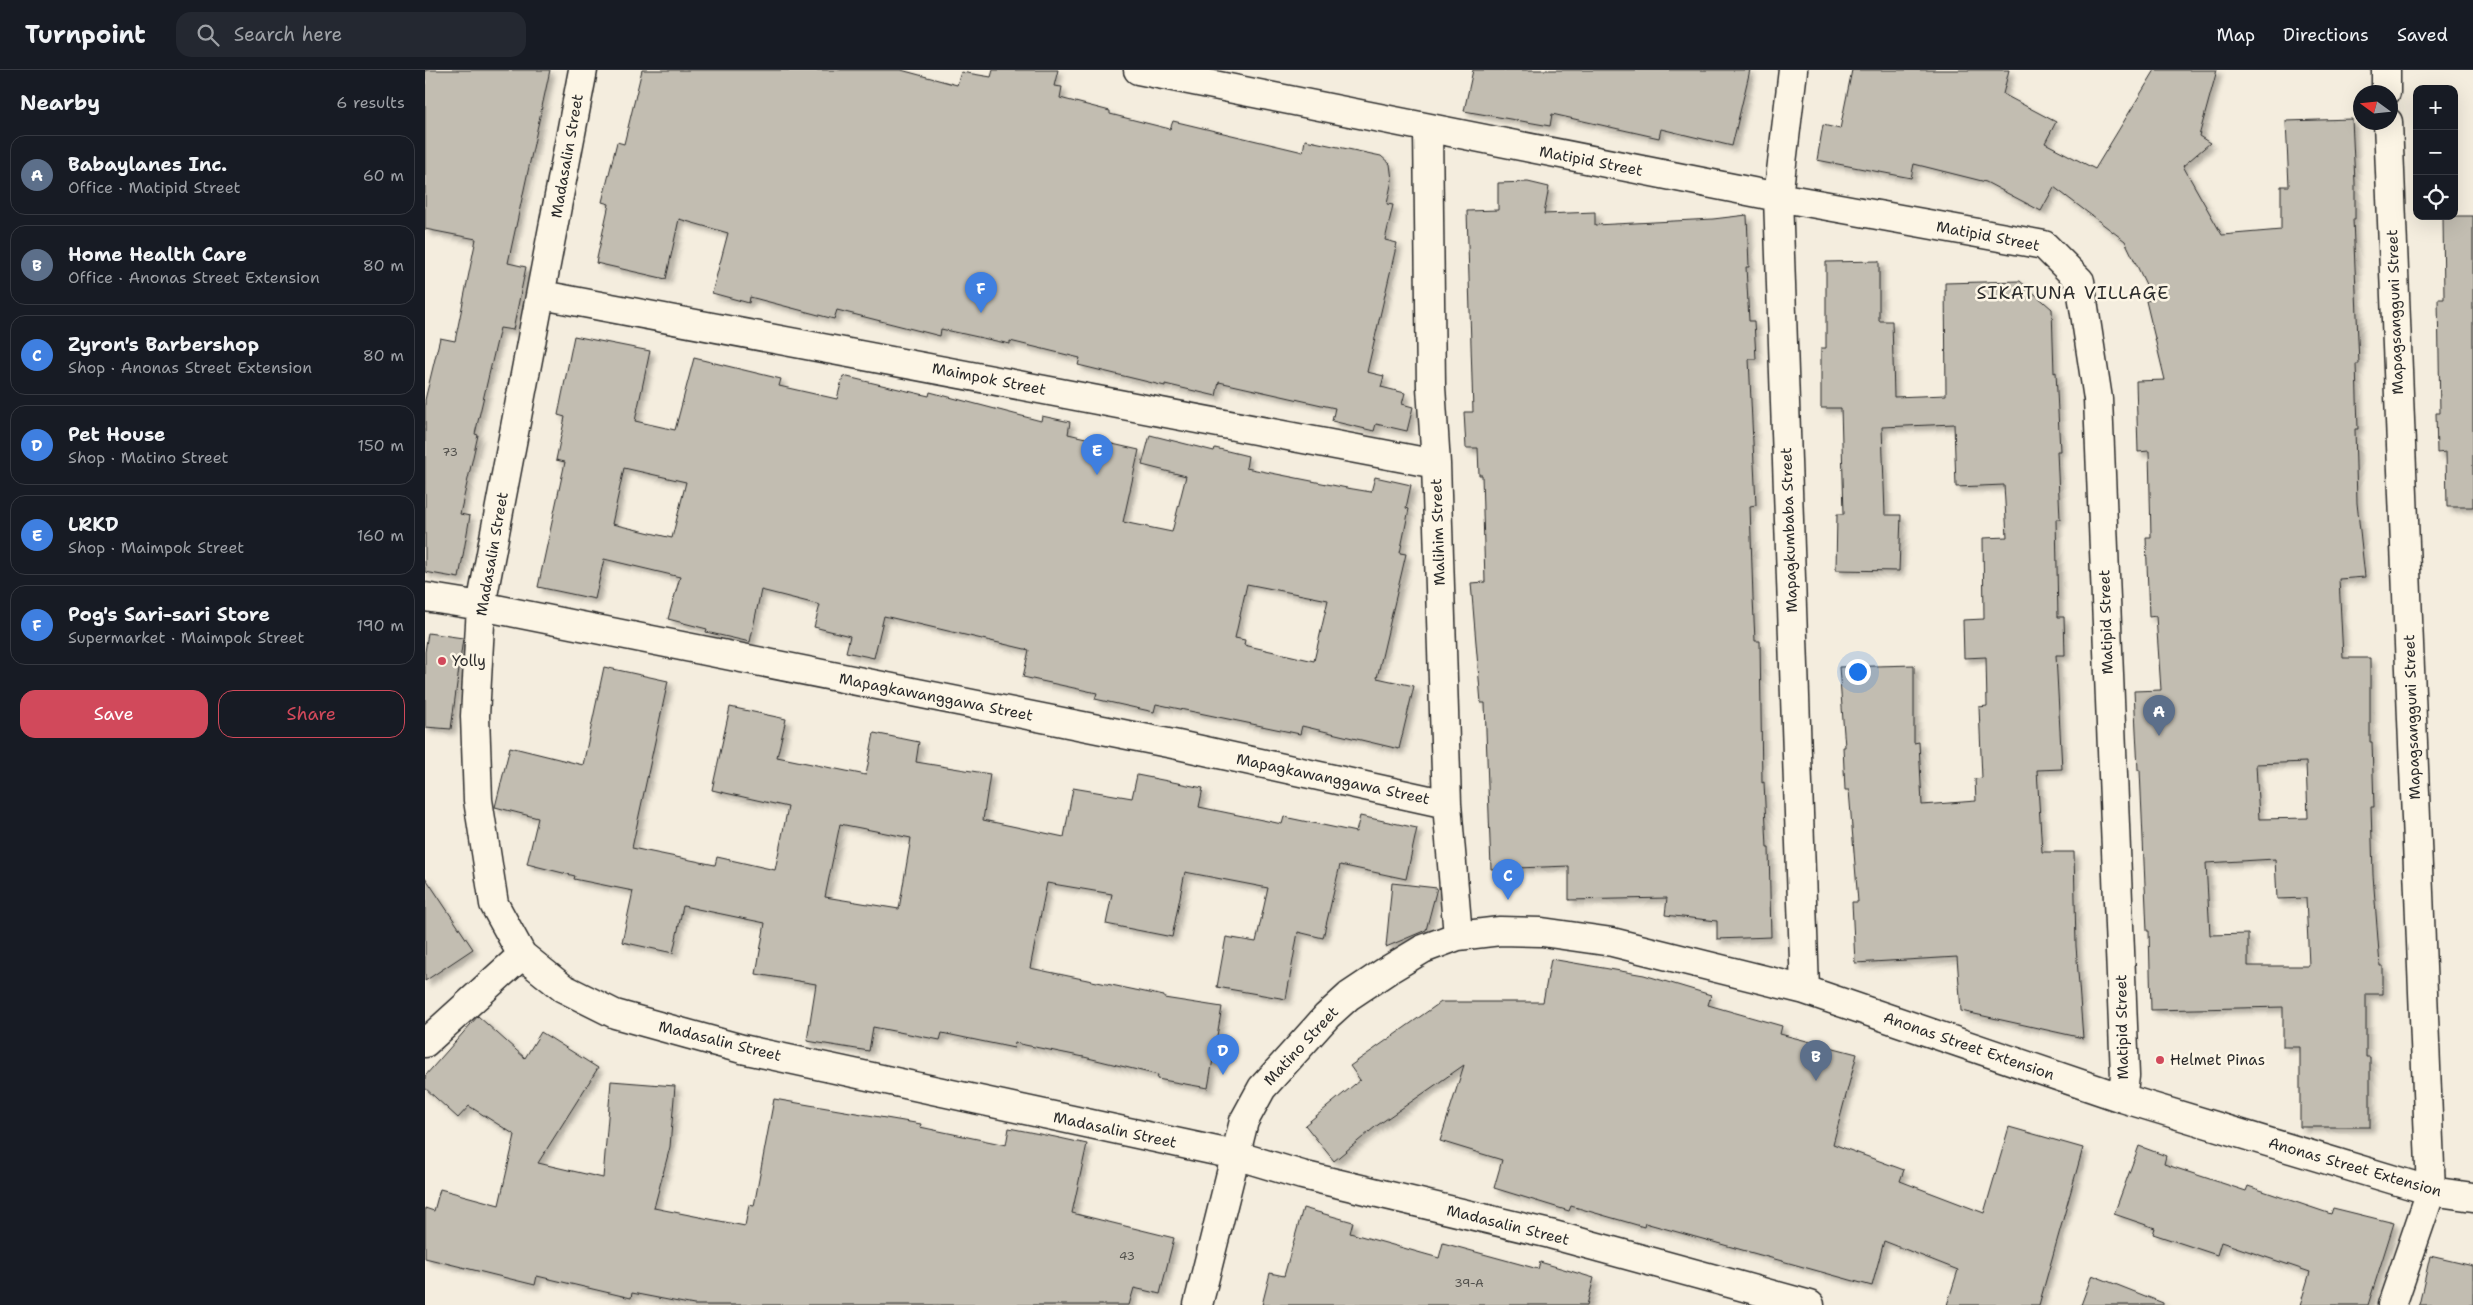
<!DOCTYPE html>
<html lang="en">
<head>
<meta charset="utf-8">
<style>
	body { margin:0; font-family:"Shantell Sans",sans-serif; background:#242831; color:#f1f3f6 }
	.controls { position:absolute; right:15px; top:15px; display:grid; overflow:hidden; border-radius:10px; box-shadow:0 5px 20px #0002 }
	.controls button { width:45px; height:45px; display:grid; place-items:center; padding:0; border:0; border-bottom:1px solid #363941; background:#171b24; color:#f1f3f6; font:25px sans-serif }
	.compass { position:absolute; left:1928px; top:15px; width:45px; height:45px; border-radius:50%; background:#171b24; box-shadow:0 5px 20px #0002; rotate:285deg }
	.you { position:absolute; left:1432px; top:601px; width:18px; height:18px; margin:-12px; border:4px solid #fff; border-radius:50%; background:#1a73e8; box-shadow:0 0 0 8px #1a73e833 }
	.badge { display:grid; place-items:center; width:32px; height:32px; border-radius:50%; background:#d1495b; color:#fff; font-size:16px; font-weight:700 }
	.pin { position:absolute; translate:-50% -41px; filter:drop-shadow(0 1px 2px #0008) }
	.pin::after { content:''; position:absolute; top:26px; width:18px; height:15px; background:inherit; clip-path:polygon(0 0,100% 0,50% 100%) }
	.list { margin:0; padding:0; list-style:none }
	h2 { display:flex; justify-content:space-between; align-items:center; height:65px; margin:0; padding:0 20px; font-size:21px }
	h2 small { font-size:16px; font-weight:400; color:#9ea1a6 }
	.list li { display:grid; grid-template-columns:32px 1fr auto; gap:15px; align-items:center; box-sizing:border-box; height:80px; margin:0 10px 10px; padding:0 10px; border:1px solid #363941; border-radius:15px }
	.list b { display:block; font-size:19px; white-space:nowrap }
	.list p { margin:0; font-size:16px; white-space:nowrap; color:#9ea1a6 }
	.list em { font-size:16px; font-style:normal; color:#9ea1a6 }
	.actions { display:flex; gap:10px; padding:15px 20px }
	.actions a { flex:1; padding:11px 0; border:1px solid #d1495b; border-radius:15px; text-align:center; font-size:18px; color:#d1495b }
	.actions .main { background:#d1495b; color:#fff }
	.icon { flex:none; width:28px; height:28px; fill:none; stroke:currentColor; stroke-width:2; stroke-linecap:round; stroke-linejoin:round }
	.map { position:relative; flex:none; width:2048px; height:1235px; overflow:hidden }
	header { display:flex; align-items:center; gap:30px; box-sizing:border-box; height:70px; padding:0 25px; background:#171b24; border-bottom:1px solid #363941 }
	header strong { font-size:24px }
	nav { display:flex; gap:28px; margin-inline-start:auto; font-size:18px }
	.search { width:350px; height:45px; background:#242831; display:flex; align-items:center; gap:12px; box-sizing:border-box; padding:0 18px; border-radius:15px; color:#9ea1a6; font-size:19px }
	main { display:flex }
	aside { flex:1; background:#171b24 }
	.map>svg:first-child { display:block }
</style>
</head>
<body>
<header>
<strong>Turnpoint</strong>
<div class="search"><svg class="icon" aria-label="search" viewBox="0 0 24 24"><circle cx="10" cy="10" r="6"/><path d="M15 15l6 6"/></svg>Search here</div>
<nav><a>Map</a><a>Directions</a><a>Saved</a></nav>
</header>
<main>
<aside>
<h2>Nearby<small>6 results</small></h2>
<ul class="list">
<li><span class="badge" style="background:#5c6f8a">A</span><div><b>Babaylanes Inc.</b><p>Office · Matipid Street</p></div><em>60 m</em></li>
<li><span class="badge" style="background:#5c6f8a">B</span><div><b>Home Health Care</b><p>Office · Anonas Street Extension</p></div><em>80 m</em></li>
<li><span class="badge" style="background:#3f7fe0">C</span><div><b>Zyron's Barbershop</b><p>Shop · Anonas Street Extension</p></div><em>80 m</em></li>
<li><span class="badge" style="background:#3f7fe0">D</span><div><b>Pet House</b><p>Shop · Matino Street</p></div><em>150 m</em></li>
<li><span class="badge" style="background:#3f7fe0">E</span><div><b>LRKD</b><p>Shop · Maimpok Street</p></div><em>160 m</em></li>
<li><span class="badge" style="background:#3f7fe0">F</span><div><b>Pog's Sari-sari Store</b><p>Supermarket · Maimpok Street</p></div><em>190 m</em></li>
</ul>
<div class="actions"><a class="main">Save</a><a>Share</a></div>
</aside>
<div class="map">
<svg width="2048" height="1235" viewBox="0 0 2048 1235">
	<defs>
		<filter id="shadow"><feDropShadow dx="4.5" dy="4.5" stdDeviation="2.5" flood-color="#0004"/></filter>
	</defs>
	<rect width="100%" height="100%" fill="#f4edde"/>
	<filter id="ink" filterUnits="userSpaceOnUse"><feTurbulence type="fractalNoise" baseFrequency=".02" numOctaves="2"/><feDisplacementMap in="SourceGraphic" scale="10" xChannelSelector="R" yChannelSelector="G"/><feConvolveMatrix kernelMatrix="1 2 1 2 8 2 1 2 1" color-interpolation-filters="sRGB"/></filter>
	<g filter="url(#ink)">
		<!-- building -->
		<path fill="#c2bdb1" stroke="#2b2b2b" fill-rule="evenodd" filter="url(#shadow)" d="M0,0H125L83,193L101,197L88,260L75,258L50,364L53,365L35,444L45,446L34,508L0,502V330L15,268L30,271L51,169L0,159Z
			M217,0H476L532,15L536,2L566,7L568,0H633L629,16L637,17L635,28L685,41V44L745,59L748,51L878,82L880,70L956,86L965,94L967,110L962,134L968,135L960,170L972,173L942,302L959,306L956,317L980,323L977,334L988,337L982,361L951,354L949,361L907,351L910,338L794,312L791,326L740,314V316L653,295L655,288L585,271V274L516,259L515,266L412,240L409,249L325,227L324,233L287,223L303,163L254,149L241,209L171,193L184,134L177,132L192,72L199,74Z
			M1048,0H1325L1307,76L1236,59L1234,68L1127,44L1125,56L1039,41Z
			M1427,0H1584L1578,24L1631,52L1620,73L1670,99L1730,0H1792L1774,66L1785,73L1758,96L1797,165L1856,160V116H1864L1861,51L1927,49L1930,113V149H1928L1934,294H1931L1933,359H1930L1932,433L1940,507L1914,509L1918,588H1945V672H1947L1949,737H1946L1948,805L1955,896H1958V924H1941V987H1945V1057H1875V977H1858V937L1726,940L1724,861H1722L1715,700H1713L1709,621L1736,620L1731,546L1724,547L1721,467H1726L1724,381L1713,382L1711,311L1740,310L1721,231L1728,229L1700,171L1629,117L1616,141L1561,112L1489,94L1486,108L1392,90L1398,55L1415,59ZM1881,692L1883,748L1834,749L1831,694ZM1850,789L1852,829L1881,828L1884,896H1823V864L1785,865L1781,793Z
			M1103,112L1124,117L1119,144L1170,142V155L1288,149L1322,145L1324,197H1321L1324,251H1329L1331,289H1324L1331,435L1325,436L1328,528L1330,571H1335L1337,713L1339,712L1342,778H1344L1346,867L1292,869V851L1240,845L1242,828L1144,830V796L1066,799L1060,633H1056L1046,513L1060,512L1057,405H1054L1053,378H1041L1039,342H1048L1042,141L1073,140V113Z
			M2018,146H2048V437H2022L2021,382L2012,383L2011,343H2015L2013,229H2019Z
			M1454,191V251H1467L1469,327L1521,325L1520,213L1595,211L1627,239L1629,303L1631,302L1635,381H1632L1635,449H1631L1633,547H1639L1640,585H1631L1637,699L1612,700L1617,782H1649L1651,876L1658,968L1536,941L1532,887L1430,893L1427,832H1433L1424,720H1420L1418,677H1420L1414,597L1489,595V673L1494,672L1497,735L1551,731L1550,709L1557,708L1554,637L1562,636L1561,587L1539,588L1538,550L1559,549L1558,468L1582,467L1579,415L1531,417L1529,354L1457,357L1460,445H1476L1474,501L1411,500L1412,444H1419L1416,338H1396V278H1401V192Z
			M149,266L225,281L210,351L250,360L269,288L356,309L354,316L412,329L418,306L504,326L505,322L616,351L617,346L645,352L643,364L714,380L698,452L747,462L761,406L717,395L725,365L789,381L790,378L823,386L821,398L922,418L946,422L950,407L986,415L981,438L984,439L975,483L981,484L952,608L989,616L974,679L877,656L875,664L731,634L729,642L670,629L672,623L598,607L604,580L459,546L449,588L421,582L425,566L389,557L395,535L336,520L325,572L281,562L282,559L243,549L255,507L179,489L170,529L113,517L140,392L131,390L140,347L133,345ZM199,398L261,412L247,468L187,454ZM822,514L903,530L889,591L819,575L820,570L810,568Z
			M3,563L38,568L26,659L0,657V582Z
			M179,597L243,611L207,778L290,795L292,787L350,800L363,737L287,720L305,637L361,649L352,687L441,705L449,663L494,672L491,692L565,704L558,750L639,767L648,718L707,728L712,705L778,718L774,737L857,754L859,747L931,762L935,746L992,758L981,809L915,795L898,868L873,862L861,929L792,917L801,867L831,872L843,818L760,802L747,867L681,854L687,824L622,813L605,898L739,926V928L797,937L783,1018L732,1009L733,1005L659,987L590,973L589,978L517,963L515,970L448,957L444,981L382,971L391,914L331,904L340,853L258,836L248,883L197,872L208,821L149,809L150,806L102,794L113,748L70,737L85,677L158,695ZM415,754L486,768L474,839L400,827Z
			M0,807L48,879L0,911Z
			M967,813L1012,818L1001,860L961,877Z
			M1126,889L1219,905L1286,925L1283,935L1357,956L1355,964L1432,984L1408,1074L1479,1100L1475,1111L1559,1143L1584,1057L1658,1078L1614,1235H1522L1533,1200L1459,1171L1447,1216L1220,1153L1219,1157L1146,1136L1144,1141L1069,1118L1077,1090L1015,1071L1039,995L950,1057L909,1091L880,1055L935,1010L925,996L1016,932H1118Z
			M53,946L100,988L116,962L173,998L113,1093L178,1108L186,1011L250,1016L245,1077L229,1138L320,1156L324,1135L329,1136L349,1029L496,1054L495,1057L581,1075L584,1058L630,1067L662,1074L647,1143L749,1168L735,1224L709,1218L704,1235H269L207,1223L206,1228L112,1206L110,1215L0,1188V1138L9,1141L15,1119L74,1135L90,1065L44,1036L33,1048L0,1018V1006Z
			M1714,1076L1741,1086L1739,1094L1821,1121L1823,1116L1906,1144L1908,1138L1969,1153L1943,1235H1875L1885,1202L1796,1172L1792,1185L1728,1164L1730,1158L1689,1144Z
			M878,1138L928,1152L925,1163L1014,1188L1018,1173L1113,1199L1115,1192L1169,1208L1162,1235H837L845,1203L859,1206Z
			M2005,1186L2048,1196V1235H1994Z
			M1667,1205L1738,1233V1235H1656Z"/>
		<g fill="none" stroke-linecap="round" stroke-linejoin="round">
			<defs>
				<path id="minor" d="M158,0L56,536L50,646L53,730L69,834L97,885L138,918L190,944L317,979L810,1085L877,1105L1125,1164L1385,1235
					M713,0L1353,127L1619,175L1655,211L1673,329L1700,1006L1697,1028
					M1368,0L1353,127L1380,920
					M1961,0V22
					M1963,52L2006,1121L1967,1235
					M1003,59L1006,317L1011,394L1022,734L1033,866
					M117,225L1011,394
					M0,527L56,536L753,675L1022,734
					M0,973L97,885
					M773,1235L819,1051L837,1018L902,946L924,926L963,900L998,879L1033,866L1075,861L1117,862L1187,872L1380,920L1697,1028L2006,1121L2048,1127"/>
			</defs>
			<!-- minor casing -->
			<use href="#minor" stroke="#2b2b2b" stroke-width="31"/>
			<!-- minor -->
			<use href="#minor" stroke="#fcf5e5" stroke-width="28"/>
		</g>
	</g>
	<!-- markers -->
	<g fill="#d1495b" stroke="#fcf5e5" stroke-width="2">
		<circle cx="17" cy="591" r="5"/>
		<circle cx="1735" cy="990" r="5"/>
	</g>
	<g text-anchor="middle" stroke-width="5" stroke-linejoin="round" paint-order="stroke">
		<!-- number labels -->
		<g font-size="12" fill="#51504c">
			<text x="25" y="386">73</text>
			<text x="702" y="1190">43</text>
			<text x="1044" y="1217">39-A</text>
		</g>
		<!-- street labels -->
		<g font-size="15" fill="#2b2b2b" stroke="#fcf5e5">
			<text transform="translate(142 86) rotate(-80)" y="5">Madasalin Street</text>
			<text transform="translate(1166 91) rotate(11)" y="5">Matipid Street</text>
			<text transform="translate(1563 166) rotate(11)" y="5">Matipid Street</text>
			<text transform="translate(1970 242) rotate(-92)" y="5">Mapagsangguni Street</text>
			<text transform="translate(564 309) rotate(11)" y="5">Maimpok Street</text>
			<text transform="translate(1364 460) rotate(-92)" y="5">Mapagkumbaba Street</text>
			<text transform="translate(1013 462) rotate(-92)" y="5">Malihim Street</text>
			<text transform="translate(67 484) rotate(-80)" y="5">Madasalin Street</text>
			<text transform="translate(1681 552) rotate(-92)" y="5">Matipid Street</text>
			<text transform="translate(511 627) rotate(11)" y="5">Mapagkawanggawa Street</text>
			<text transform="translate(1987 647) rotate(-92)" y="5">Mapagsangguni Street</text>
			<text transform="translate(908 709) rotate(12)" y="5">Mapagkawanggawa Street</text>
			<text transform="translate(1697 957) rotate(-91)" y="5">Matipid Street</text>
			<text transform="translate(295 971) rotate(14)" y="5">Madasalin Street</text>
			<text transform="translate(876 976) rotate(-47)" y="5">Matino Street</text>
			<text transform="translate(1544 976) rotate(19)" y="5">Anonas Street Extension</text>
			<text transform="translate(690 1060) rotate(12)" y="5">Madasalin Street</text>
			<text transform="translate(1930 1097) rotate(16)" y="5">Anonas Street Extension</text>
			<text transform="translate(1083 1155) rotate(14)" y="5">Madasalin Street</text>
		</g>
		<!-- poi labels -->
		<g font-size="15" fill="#2b2b2b" stroke="#fcf5e5" text-anchor="start">
			<text x="27" y="596">Yolly</text>
			<text x="1745" y="995">Helmet Pinas</text>
		</g>
		<!-- quarter labels -->
		<g font-size="18" letter-spacing="1" fill="#2b2b2b" stroke="#fcf5e5">
			<text x="1648" y="229">SIKATUNA VILLAGE</text>
		</g>
	</g>
</svg>
<div class="controls">
<button>+</button>
<button>−</button>
<button><svg class="icon" aria-label="locate" viewBox="0 0 24 24"><circle cx="12" cy="12" r="6"/><path d="M12 2v4M12 18v4M2 12h4M18 12h4"/></svg></button>
</div>
<svg class="compass" viewBox="-18 -18 36 36"><path d="M0-13l5 13h-10z" fill="#e53935"/><path d="M0 13l5-13h-10z" fill="#9ea1a6"/></svg>
<div class="you"></div>
<div class="pin badge" style="left:1734px;top:666px;background:#5c6f8a">A</div>
<div class="pin badge" style="left:1391px;top:1011px;background:#5c6f8a">B</div>
<div class="pin badge" style="left:1083px;top:830px;background:#3f7fe0">C</div>
<div class="pin badge" style="left:798px;top:1005px;background:#3f7fe0">D</div>
<div class="pin badge" style="left:672px;top:405px;background:#3f7fe0">E</div>
<div class="pin badge" style="left:556px;top:243px;background:#3f7fe0">F</div>
</div>
</main>
</body>
</html>
